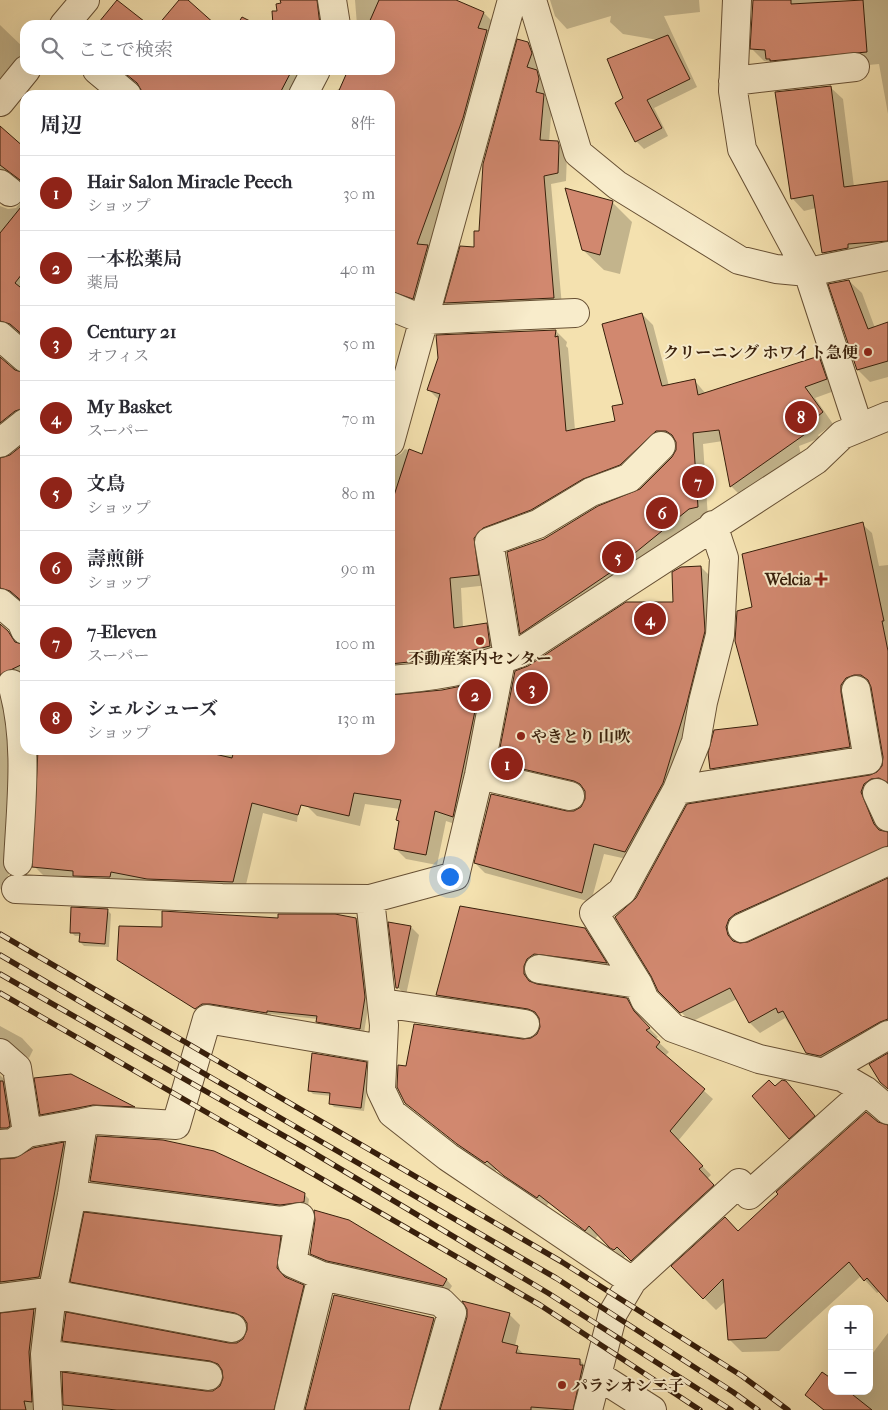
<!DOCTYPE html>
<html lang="ja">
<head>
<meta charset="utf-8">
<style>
	body { margin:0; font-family:"IM FELL French Canon","Noto Serif JP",serif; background:#f2f2f3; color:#2b2b33 }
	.controls { position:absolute; right:15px; bottom:15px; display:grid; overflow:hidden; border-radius:10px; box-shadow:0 5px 20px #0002 }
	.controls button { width:45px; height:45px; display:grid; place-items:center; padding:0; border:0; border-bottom:1px solid #e1e1e2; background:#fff; color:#2b2b33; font:25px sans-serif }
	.you { position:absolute; left:449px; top:876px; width:18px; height:18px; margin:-12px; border:4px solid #fff; border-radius:50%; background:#1a73e8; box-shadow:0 0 0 8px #1a73e833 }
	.badge { display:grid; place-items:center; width:32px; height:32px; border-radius:50%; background:#8f2418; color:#fff; font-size:16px; font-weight:700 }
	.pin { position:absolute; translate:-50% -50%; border:2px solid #fff; box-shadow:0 1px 5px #0006 }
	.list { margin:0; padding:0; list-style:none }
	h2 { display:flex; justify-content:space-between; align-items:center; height:65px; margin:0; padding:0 20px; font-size:21px }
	h2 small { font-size:16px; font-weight:400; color:#7c7c81 }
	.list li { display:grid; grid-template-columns:32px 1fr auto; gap:15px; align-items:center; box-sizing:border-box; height:75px; padding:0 20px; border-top:1px solid #e1e1e2 }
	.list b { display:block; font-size:19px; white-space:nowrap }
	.list p { margin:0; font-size:16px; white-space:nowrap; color:#7c7c81 }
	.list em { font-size:16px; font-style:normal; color:#7c7c81 }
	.icon { flex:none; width:28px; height:28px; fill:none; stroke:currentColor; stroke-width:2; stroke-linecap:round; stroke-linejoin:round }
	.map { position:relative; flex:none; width:888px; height:1410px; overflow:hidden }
	.search { position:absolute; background:#fff; box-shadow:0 5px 20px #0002; left:20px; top:20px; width:375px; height:55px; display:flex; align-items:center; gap:12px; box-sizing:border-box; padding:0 18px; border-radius:15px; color:#7c7c81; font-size:19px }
	.panel { position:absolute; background:#fff; box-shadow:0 5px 20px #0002; left:20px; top:90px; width:375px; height:665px; border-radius:15px }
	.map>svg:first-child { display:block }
</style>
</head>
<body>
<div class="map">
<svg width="888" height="1410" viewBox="0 0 888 1410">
	<rect width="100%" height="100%" fill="#f4e1af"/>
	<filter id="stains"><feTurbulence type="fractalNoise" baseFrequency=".004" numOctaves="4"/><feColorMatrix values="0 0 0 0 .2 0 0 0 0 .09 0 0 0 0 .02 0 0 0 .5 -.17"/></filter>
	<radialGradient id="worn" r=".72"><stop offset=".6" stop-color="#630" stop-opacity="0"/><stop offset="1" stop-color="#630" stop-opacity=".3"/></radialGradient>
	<!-- shadow -->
	<path fill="#0003" d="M282,0H318L322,25H274L282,5Z
		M355,0H453L484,13L495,24L424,309L390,297V95H335L338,89L361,87L360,70H390V25H357Z
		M550,0H699L700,12L664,16L697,87L654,108L668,136L644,149L636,141L617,103L624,99L658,40L623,34L610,22L611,16L567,29L555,16Z
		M754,0H888V114L879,64L784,73L770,62L764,61L752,49Z
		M0,25L25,49V60L0,89Z
		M528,43L536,52L539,62L536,72L545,80L547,88L545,97L552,104L549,142H557L567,154L566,181L551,184L562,306L454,311L446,303L461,247L475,248L480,232Z
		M121,70H309L296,95H143L141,87Z
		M830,87L843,99L854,187L888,182V253L835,265L823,253L816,208L804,211L792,198Z
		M0,128L25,150V186L15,179L0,184Z
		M25,198V337L15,331L0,336V206L8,209L16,208Z
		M612,202L632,222L620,274L604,270L583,250Z
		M849,281L862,293L875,328L888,323V377L870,382L858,370Z
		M642,314L653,325L669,386L695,381L706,394L819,357L829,368L837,390L815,398L833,424L818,435L820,438L799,446L801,455L742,497L731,486L723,441L703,444L708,518L532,644L521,633L544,540L640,490L673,457L677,450V441L668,442L488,542L489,585L461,588L463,628L486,624L497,635L501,657L390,680V458L401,454L405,449L423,455L439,400L428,389L439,358L437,336L556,331L567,342L566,346L568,348L575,430L616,422L625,405Z
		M0,357L14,371L25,374V424L0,443Z
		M25,444V606L16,598L0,603V474L10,456Z
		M862,524L872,533L879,566L888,565V787L871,803L882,832L888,834V858L736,937L737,944L749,943L888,880V1032L817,1063L807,1052L785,1018L760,1033L750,1023L737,999L691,1022L659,990L652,975L871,777L879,773L884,765L885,757L871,685L864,684L859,757L721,778L711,768L759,726L754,608Z
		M701,567L711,577L714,642L672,794L636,861L604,854L591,902L485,873L475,863L567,813L574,812L582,808L587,799L585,790L508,773L499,763L674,603Z
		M0,625L25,646V680H19L14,874H9L0,890Z
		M481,683L491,694L464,827L446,821L437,865L406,859L395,848L400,823L398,820L400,809L365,804L360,826L317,816L306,805L336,750H390V697L442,691Z
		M38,750H293L304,760L297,822L263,813L244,893L45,877L34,866Z
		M107,910L111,914L109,947L84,946L80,942L81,936H75L71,932Z
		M356,919L360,923L369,1002L364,1033L322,1026L318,1019L271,1014V1017L200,1012L118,959L163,929L279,920Z
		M411,927L419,935L406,995L397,987Z
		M584,929L594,939L614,972L532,977L533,984L627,999L636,1009L643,1022L658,1037L655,1039L669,1052L665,1056L713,1099L678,1141L711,1175L707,1179L722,1195L641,1269L627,1255L623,1258L621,1257L599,1234L595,1239L549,1203L546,1206L515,1185L497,1169L495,1172L468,1153L406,1102L407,1068L532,1039L538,1035L542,1027L541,1019L538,1017L447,1004L438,995Z
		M0,1026L22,1038L33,1050L29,1058L15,1048L0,1053Z
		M366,1063L370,1067L364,1111L334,1107L330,1103L331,1096L313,1094L309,1090Z
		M0,1075L12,1087L21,1137L0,1145Z
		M71,1075L134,1108L141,1114L49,1122L41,1114Z
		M775,1088L794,1091L822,1124L798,1146L790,1138Z
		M878,1123L888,1128V1300L880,1291L877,1293L861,1276L779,1351L742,1352L729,1339L726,1301L716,1310L673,1267L738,1233Z
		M64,1144L75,1155L50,1288L0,1299V1160H15L34,1149Z
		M91,1181L304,1194L309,1199L308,1206L286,1209L96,1186Z
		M349,1221L447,1280L452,1286L449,1291L334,1266L317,1259L311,1253Z
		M280,1238L291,1249L288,1280L303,1286L314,1297L286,1410H63V1373L206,1393L215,1391L222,1386L225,1379L222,1371L75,1351L64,1340L229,1345L238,1344L244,1339L248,1332V1323L83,1292L72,1281Z
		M34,1311L45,1322L42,1410H0V1313Z
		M509,1314L520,1325L515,1346L525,1355L580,1360L591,1372L586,1410H442Z
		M434,1319L445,1330L422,1410H306Z
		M888,1333V1410H823L806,1395L832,1391H869V1354H872Z"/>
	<!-- building -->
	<path fill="#d1886f" stroke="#381f0b" d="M117,0L149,25H102L99,22Z
		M179,0H188L216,25H158Z
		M280,0H317L320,25H273L272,11H277L276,4L281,3Z
		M379,0H456L484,12L478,28L487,30L463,118L417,244L428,245L413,299L390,291V95H337L348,70H390V25H368Z
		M753,0H791V4L863,0L867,52L770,61V59H766L765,50L750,49Z
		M242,17L258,25H237Z
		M668,35L690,79L647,100L662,128L635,142L615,103L623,98L607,59Z
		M517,39L528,42L532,53L527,67L537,70L539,79L536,92L544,94L540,140L558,141L559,145L558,173L544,176L554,298L444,303L460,246L474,247V231H479L483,164Z
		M121,70H292L279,95H144L137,83Z
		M831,86L844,187L888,181V241L848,244V248L822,253L813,195L791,199L775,92Z
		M0,126L25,148V187L20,180L0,165Z
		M565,188L613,201L600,255L582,250Z
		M25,202V270L15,283L25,291V337L10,324L0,321V233Z
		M849,280L868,329L888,322V361L857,370L828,284Z
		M642,313L662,386L695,379L698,395L819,356L827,379L805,387L823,412L808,424L811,430L730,487L719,430L693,433L698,507L689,509L614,570L520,634L507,552L544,539L598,506L640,489L672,457L676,450V442L672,435L666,431H656L620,465L583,479L531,510L483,528L474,538L479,575L450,578L454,628L487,623L490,646L437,659L390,664V508L409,449L422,454L440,394L427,390L438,358L436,335L556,330L555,337L558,336L566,431L615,421L612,406L623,404L602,324Z
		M0,357L15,370L25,373V408L15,411L0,423Z
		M25,443V604L10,591L0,588V458L10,455Z
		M863,522L884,621H882L888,651V783L879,778L871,779L864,784L861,792L874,824L879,830L888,832V846L735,914L729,919L726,927L728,935L733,941L740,943L748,942L888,878V1019L880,1022L820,1056L806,1053L783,1011L778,1013L776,1008L749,1023L730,988L680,1013L658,991L651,976L615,917L636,898L687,804L870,775L877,772L882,766L883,757L871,687L868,680L861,675H854L846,678L841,685V692L850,747L710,769L708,753L714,730L758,725L735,641L737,611L752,607L742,554Z
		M701,566L705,631L687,703L663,783L625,852L594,844L582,893L474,863L491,794L567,811H574L581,807L585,799V791L580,784L574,781L497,763L515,671L528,666L626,602H673L672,572L681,567Z
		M0,624L8,631L15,642L25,645V663L0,675Z
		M481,682L453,817L435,811L426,855L394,849L399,821L396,820L401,800L354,793L349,816L301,805L298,815L252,803L233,882L147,879L111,872L110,877L73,876V871L32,867L38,750H197L232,758L234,750H390V695L442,690Z
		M460,906L585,928L607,963L534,954L527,959L524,966V974L529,981L537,984L627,998L634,1011L650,1028L646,1030L660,1042L656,1047L705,1089L670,1131L703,1166L699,1169L714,1185L631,1261L617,1247L614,1250L610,1248L589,1226L585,1231L539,1195L537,1198L504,1176L487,1161L485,1163L457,1144L405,1103L397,1087L398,1065L406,1066L414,1024L523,1039L531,1038L537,1034L540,1027L539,1018L535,1012L528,1009L436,995Z
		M71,907L108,909L105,944L79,942L80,933H70Z
		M162,911L278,918V914H335L356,918L365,997L360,1029L316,1022L317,1016L267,1011V1013L210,1004H202L195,1009L117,960L119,926L162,927Z
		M388,922L411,926L398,988H396Z
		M312,1053L367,1062L361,1108L329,1104L330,1093L308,1091Z
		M888,1053V1089L880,1082L869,1064Z
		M71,1074L135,1107L93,1105L40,1115L34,1078Z
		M769,1080L775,1086L782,1080L786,1081L815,1116L789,1139L752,1096Z
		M0,1081H3L10,1126L7,1128H0Z
		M866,1112L878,1122L888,1125V1302L867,1278L864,1281L849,1262L766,1338L728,1340L723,1279L703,1299L671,1266L725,1217L738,1231L778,1194L776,1192Z
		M97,1136L163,1140L214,1151L305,1193L304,1202L280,1205L90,1181Z
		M64,1142L39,1277L0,1282V1159L15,1158L33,1148Z
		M314,1210L349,1220L447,1279L443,1286L327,1261L310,1254L315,1220Z
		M84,1212L281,1236L277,1268L285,1277L304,1285L274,1410H117L63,1405L62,1372L206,1391H213L220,1386L223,1378L222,1370L218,1364L210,1361L62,1341L66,1312L229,1343H237L243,1339L247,1330V1323L243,1317L235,1313L70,1282Z
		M334,1295L434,1318L409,1410H305Z
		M462,1301L510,1313L502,1342L518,1346L516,1353L580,1359V1365H583L573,1410L531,1407V1410H440L467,1317V1309Z
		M34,1309L29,1352L32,1402L24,1401L26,1410H0V1313Z
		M822,1372L832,1379V1391H848L872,1410H824L805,1395Z"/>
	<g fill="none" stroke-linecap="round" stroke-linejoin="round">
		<defs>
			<path id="minor" d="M332,0L336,25
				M532,0L578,153L617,185L739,260L776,269L808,272L888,256
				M737,0L733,91L742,149L808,272L859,428
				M64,25L85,0
				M97,70L127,95
				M733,81L855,67
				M303,95L316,70
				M0,102L26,70
				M0,184L10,192
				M390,306L424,320L575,313
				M0,336L25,358
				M390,442L512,0
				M0,443L25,423
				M713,525L724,558L720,635L703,702L696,742L677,790L622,891L594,913L638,984L645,1000L673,1028L759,1059L842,1077L866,1091L888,1110
				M0,603L21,621L25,630
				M508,657L489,542L538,524L591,492L629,478L661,446
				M390,680C433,677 479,669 519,653L816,460L842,435L888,416
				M12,684C29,741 21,803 18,862
				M479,775L570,796
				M677,790L868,760L856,690
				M877,793L888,817
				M16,889L222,898L370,899L455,876L479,775L501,660
				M370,899L384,1025L381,1090L392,1113L448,1157L632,1281
				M742,928L888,861
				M539,969L638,984
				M382,1003L525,1024
				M0,1053L17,1068L27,1133L83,1123L72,1195L52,1294L45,1354L48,1410
				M823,1073L888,1035
				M83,1123L96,1120L176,1125L207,1019L382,1049
				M0,1144L13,1143L27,1133
				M72,1195L281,1221L300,1217L292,1263L322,1276
				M0,1298L40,1293L52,1294L232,1328
				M45,1354L208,1376
				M597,1375L652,1410
				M289,1410L322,1276L441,1302L452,1313L424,1410
				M588,1410L613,1313L632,1281L739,1183L749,1195L866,1091"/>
		</defs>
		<!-- minor casing -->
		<use href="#minor" stroke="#675034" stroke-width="30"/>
		<!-- minor -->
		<use href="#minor" stroke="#f8eccb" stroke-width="28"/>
		<defs>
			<path id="rail" d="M0,934L562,1262L742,1376L788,1410
				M0,955L556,1278L733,1392L758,1410
				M0,974L307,1149L548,1293L731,1410
				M0,993L540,1305L700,1410"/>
		</defs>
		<!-- rail casing -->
		<use href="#rail" stroke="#381f0b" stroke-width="5.5"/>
		<!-- rail -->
		<use href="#rail" stroke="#f8eccb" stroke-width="4" stroke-dasharray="11" stroke-linecap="butt"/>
	</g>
	<!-- markers -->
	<g fill="#8f2418" stroke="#f8eccb" stroke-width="2">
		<circle cx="868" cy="352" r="5"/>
		<path d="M818.5 571.5h5v5h5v5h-5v5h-5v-5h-5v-5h5z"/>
		<circle cx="480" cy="641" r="5"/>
		<circle cx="521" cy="736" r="5"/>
		<circle cx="562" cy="1385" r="5"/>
	</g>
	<g text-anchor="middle" stroke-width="4" stroke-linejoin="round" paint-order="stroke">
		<!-- poi labels -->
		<g font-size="16" font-weight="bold" fill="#381f0b" stroke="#f8eccb" text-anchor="end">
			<text x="858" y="358">クリーニング ホワイト急便</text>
			<text x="811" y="585">Welcia</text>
			<text x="480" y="664" text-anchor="middle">不動産案内センター</text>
			<text x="531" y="742" text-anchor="start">やきとり 山吹</text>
			<text x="572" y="1391" text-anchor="start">パラシオン二子</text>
		</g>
	</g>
	<rect width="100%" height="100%" filter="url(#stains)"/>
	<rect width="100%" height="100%" fill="url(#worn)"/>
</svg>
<div class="controls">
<button>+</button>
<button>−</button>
</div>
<div class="you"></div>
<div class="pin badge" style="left:507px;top:764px">1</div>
<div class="pin badge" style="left:475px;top:695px">2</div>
<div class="pin badge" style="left:532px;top:688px">3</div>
<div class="pin badge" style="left:650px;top:619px">4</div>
<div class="pin badge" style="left:618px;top:557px">5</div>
<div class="pin badge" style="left:662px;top:513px">6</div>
<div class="pin badge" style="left:698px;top:482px">7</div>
<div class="pin badge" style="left:801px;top:417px">8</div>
<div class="search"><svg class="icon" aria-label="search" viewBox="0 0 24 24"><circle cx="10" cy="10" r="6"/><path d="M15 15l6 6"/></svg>ここで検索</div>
<section class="panel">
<h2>周辺<small>8件</small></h2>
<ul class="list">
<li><span class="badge">1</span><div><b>Hair Salon Miracle Peech</b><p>ショップ</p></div><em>30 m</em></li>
<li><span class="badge">2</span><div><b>一本松薬局</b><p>薬局</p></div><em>40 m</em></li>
<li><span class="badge">3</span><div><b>Century 21</b><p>オフィス</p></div><em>50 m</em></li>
<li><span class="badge">4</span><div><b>My Basket</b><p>スーパー</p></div><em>70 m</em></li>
<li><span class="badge">5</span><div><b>文鳥</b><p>ショップ</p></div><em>80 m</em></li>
<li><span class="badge">6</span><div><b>壽煎餅</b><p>ショップ</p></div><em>90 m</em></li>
<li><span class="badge">7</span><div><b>7-Eleven</b><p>スーパー</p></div><em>100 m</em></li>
<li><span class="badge">8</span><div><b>シェルシューズ</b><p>ショップ</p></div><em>130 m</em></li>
</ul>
</section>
</div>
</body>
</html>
